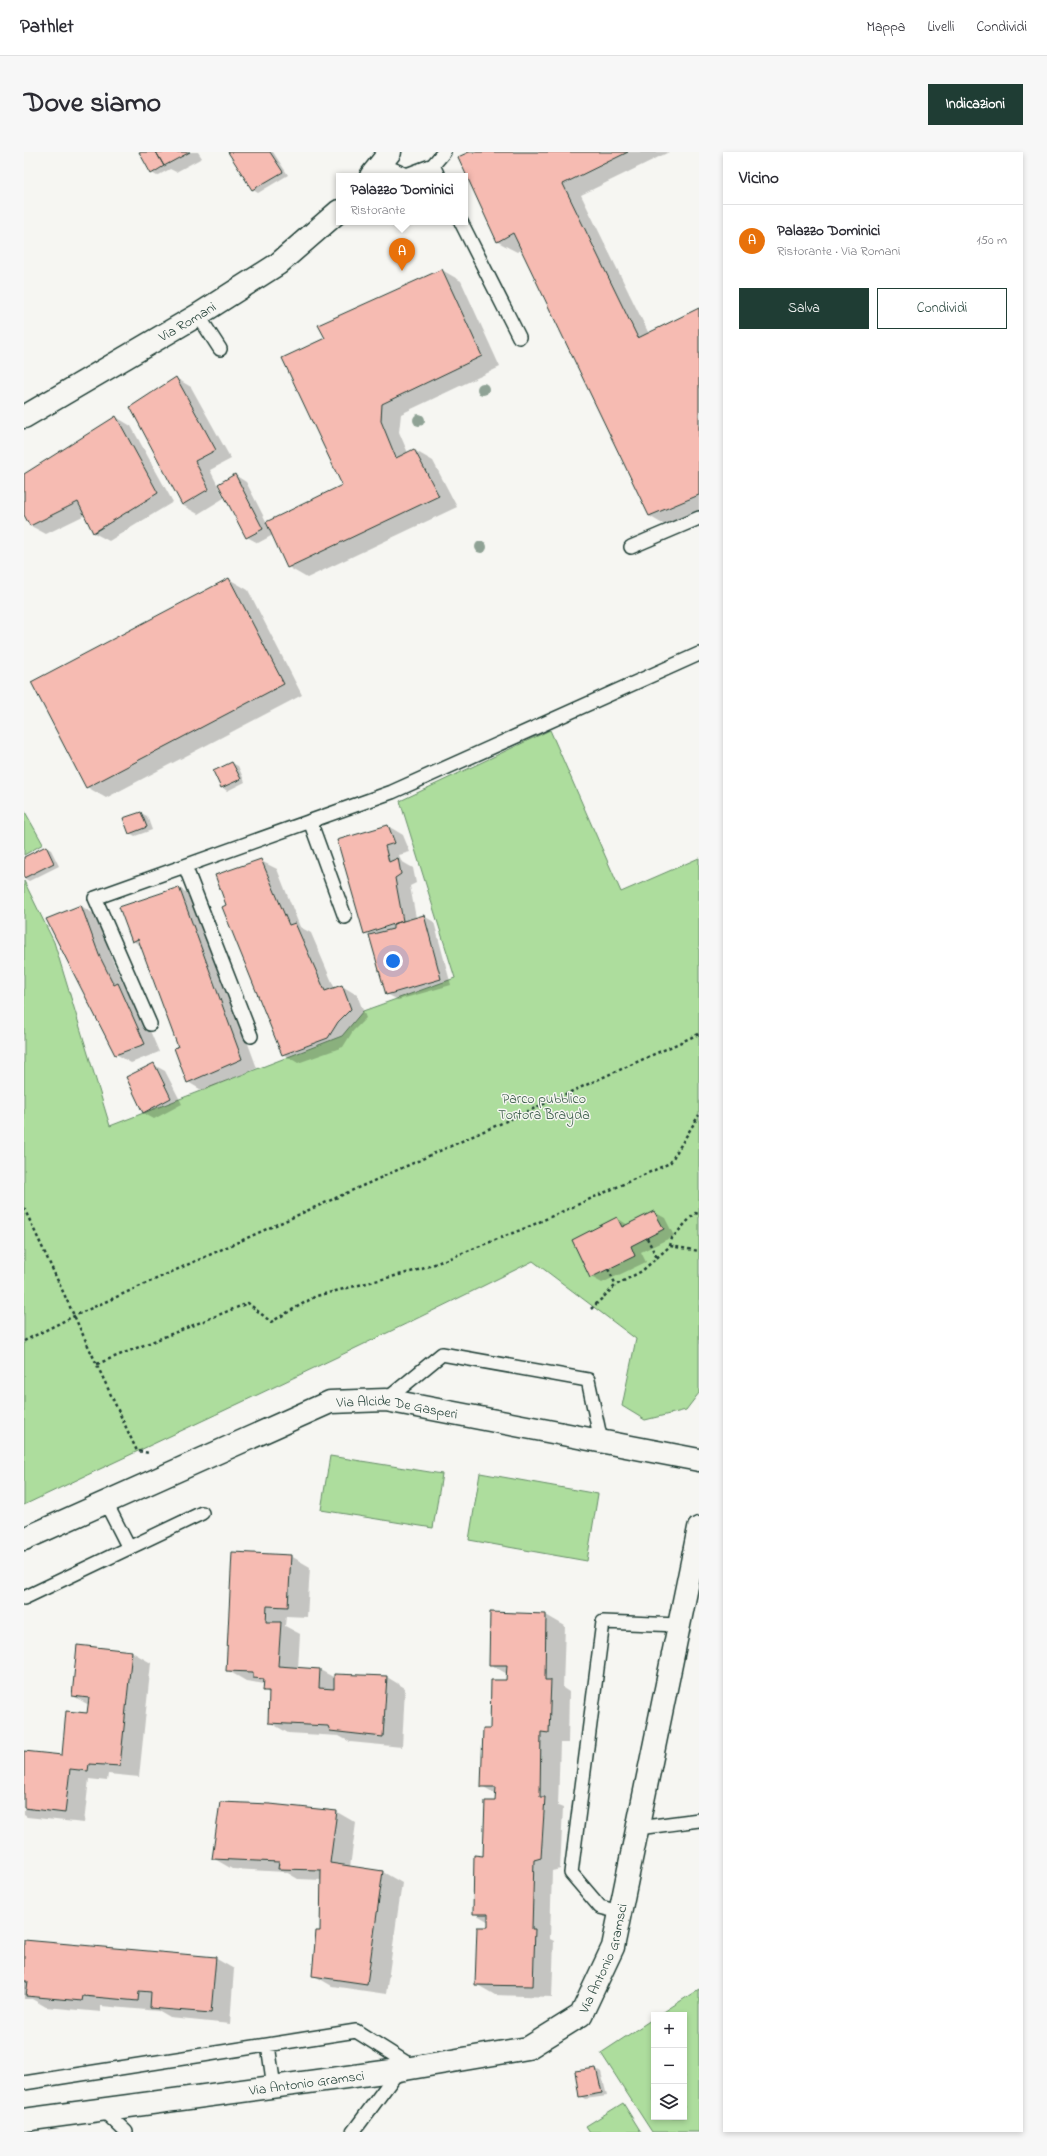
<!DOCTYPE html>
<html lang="it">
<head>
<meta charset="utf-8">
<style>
	body { margin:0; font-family:"Indie Flower",sans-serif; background:#f7f7f7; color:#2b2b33 }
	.controls { position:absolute; right:12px; bottom:12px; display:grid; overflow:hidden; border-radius:0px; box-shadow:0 2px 6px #0003 }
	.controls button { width:36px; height:36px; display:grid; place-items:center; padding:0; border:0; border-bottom:1px solid #e1e1e2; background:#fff; color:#2b2b33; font:20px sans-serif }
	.you { position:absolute; left:369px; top:809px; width:14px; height:14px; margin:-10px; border:3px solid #fff; border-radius:50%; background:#1a73e8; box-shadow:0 0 0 6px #1a73e833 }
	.badge { display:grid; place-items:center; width:26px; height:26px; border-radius:50%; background:#1f3d34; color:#fff; font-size:13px; font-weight:700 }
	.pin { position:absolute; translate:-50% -33px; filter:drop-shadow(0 1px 2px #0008) }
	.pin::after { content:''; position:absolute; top:21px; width:14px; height:12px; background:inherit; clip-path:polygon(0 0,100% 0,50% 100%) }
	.popup { position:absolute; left:312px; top:21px; width:132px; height:52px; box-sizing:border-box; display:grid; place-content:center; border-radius:0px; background:#fff; filter:drop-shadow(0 1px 3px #0005); font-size:13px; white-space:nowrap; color:#7c7c81 }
	.popup b { font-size:15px; color:#2b2b33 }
	.popup::after { content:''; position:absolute; left:50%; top:100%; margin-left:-8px; border:8px solid transparent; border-top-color:#fff }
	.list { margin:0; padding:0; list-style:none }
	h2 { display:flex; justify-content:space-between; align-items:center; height:52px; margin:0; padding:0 16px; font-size:17px }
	h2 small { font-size:13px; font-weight:400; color:#7c7c81 }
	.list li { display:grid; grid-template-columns:26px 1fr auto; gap:12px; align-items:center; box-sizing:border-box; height:72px; padding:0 16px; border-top:1px solid #e1e1e2 }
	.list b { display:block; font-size:15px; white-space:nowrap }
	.list p { margin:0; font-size:13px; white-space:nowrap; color:#7c7c81 }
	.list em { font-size:13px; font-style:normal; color:#7c7c81 }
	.actions { display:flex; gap:8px; padding:12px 16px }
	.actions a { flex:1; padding:9px 0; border:1px solid #1f3d34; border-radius:0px; text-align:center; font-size:14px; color:#1f3d34 }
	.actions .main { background:#1f3d34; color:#fff }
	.icon { flex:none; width:22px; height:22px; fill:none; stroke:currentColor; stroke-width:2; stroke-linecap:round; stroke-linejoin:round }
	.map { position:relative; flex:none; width:675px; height:1980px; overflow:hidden; border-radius:0px }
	header { display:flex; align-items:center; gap:24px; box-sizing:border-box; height:56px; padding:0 20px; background:#fff; border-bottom:1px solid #e1e1e2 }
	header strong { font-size:19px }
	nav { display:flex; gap:22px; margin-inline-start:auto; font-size:14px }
	.intro { display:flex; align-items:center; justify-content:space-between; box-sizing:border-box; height:96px; padding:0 24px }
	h1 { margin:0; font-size:28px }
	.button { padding:10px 18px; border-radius:0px; background:#1f3d34; color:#fff; font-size:14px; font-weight:700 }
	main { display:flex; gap:24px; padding:0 24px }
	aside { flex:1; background:#fff; border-radius:0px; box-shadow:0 2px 6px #0003 }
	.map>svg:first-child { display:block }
</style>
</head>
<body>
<header>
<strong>Pathlet</strong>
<nav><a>Mappa</a><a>Livelli</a><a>Condividi</a></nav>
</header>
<div class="intro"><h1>Dove siamo</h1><a class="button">Indicazioni</a></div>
<main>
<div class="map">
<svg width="675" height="1980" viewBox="0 0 675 1980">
	<rect width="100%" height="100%" fill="#f6f6f2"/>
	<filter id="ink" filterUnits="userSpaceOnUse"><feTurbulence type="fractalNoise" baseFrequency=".025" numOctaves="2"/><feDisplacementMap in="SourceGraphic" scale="8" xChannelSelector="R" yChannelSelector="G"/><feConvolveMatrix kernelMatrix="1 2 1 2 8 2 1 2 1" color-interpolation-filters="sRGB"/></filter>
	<g filter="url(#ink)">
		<!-- green -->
		<path fill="#addd9d" stroke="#668d68" d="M526,578L597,740L675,706V1241L662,1258L621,1268L598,1254L612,1187L509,1109C341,1194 170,1272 0,1353V729L30,790L86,974L318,884L339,859L431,826L376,649Z
			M0,658L19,692L0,703Z
			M306,1304L418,1322L409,1376L297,1358Z
			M456,1321L574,1342L563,1409L445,1388Z
			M675,1837V1980H628L577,1901L630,1866V1965H660V1863H635Z
			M599,1951L617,1980H566L562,1974Z"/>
		<!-- shadow -->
		<path fill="#0003" d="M116,0H174L178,6L152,20L146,17L133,24L128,21Z
			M205,0H249L264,23L234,41L229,38Z
			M447,0H645L557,43L625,182L675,157V361L644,375L625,364L498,97L493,100L474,90L436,5Z
			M418,118L437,129L476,215L377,262L375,280L384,301L390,298L409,309L433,355L283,426L264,415L249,383L234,391L223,385L211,323L222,330L243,371L319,334L302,186Z
			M152,226L167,235L207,307L186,318L200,346L174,362L158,353Z
			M92,265L107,274L149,350L85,389L70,381L61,363L22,382L7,374L0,361V323Z
			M205,427L224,438L278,543L82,646L63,635Z
			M208,611L214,614L221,630L203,639L198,635Z
			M117,661L123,664L128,678L111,684L106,681L100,667Z
			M364,674L379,683L386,700L375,703L377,709L389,716L392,731L386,734L392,766L400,764L410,770L427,833L374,848L363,842L346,784L341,781Z
			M22,695L27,698L35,714L5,729L0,726V706Z
			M237,709L253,717L276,775L287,781L311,837L318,834L333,843L342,866L329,879L319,895L274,911L259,902L203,754Z
			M155,736L170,745L233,916L179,939L164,930L155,895L117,794L109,789Z
			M57,754L72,763L90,812L102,837L110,841L135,900L107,911L92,902Z
			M130,913L141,919L158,952L130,967L119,961Z
			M630,1060L641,1066L650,1084L617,1100L622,1110L578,1131L567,1125L593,1066L604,1073Z
			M267,1404L286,1415L283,1465L262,1464L261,1474L276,1482L274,1516L296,1518L311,1526L363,1525L381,1536L378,1595L326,1590L315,1584L264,1581L245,1570L246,1542L240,1538L241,1532L222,1529L203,1518Z
			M522,1463L541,1474L539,1536L545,1540L544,1591H536L534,1654L539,1656L536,1717L528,1719L526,1787L530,1789L528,1845L471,1843L452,1832L465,1770L450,1761L472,1650V1642L458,1634L467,1578L483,1529V1522L466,1512Z
			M54,1495L108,1500L127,1511L115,1625L84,1622L83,1629L65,1627L60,1671L3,1665L0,1663V1600L39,1604L64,1562L65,1553L49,1544Z
			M246,1653L313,1660L332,1671L326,1715L359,1720L378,1731L362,1842L308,1834L289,1823L297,1780L298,1728L274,1727L262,1720L208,1717L189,1706Z
			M0,1789L191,1806L210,1817L206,1872L146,1866L134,1859L77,1854V1860L22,1855L8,1847H0Z
			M572,1917L577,1920L583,1944L561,1947L556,1944Z"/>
		<!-- building -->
		<path fill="#f6bbb2" stroke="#1f3d34" d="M115,0H132L140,14L127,22Z
			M132,0H166L140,14Z
			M204,0H246L259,20L228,38Z
			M445,0H604L539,32L614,186L675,156V343L625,364L489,81L473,90L434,5Z
			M418,117L458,204L358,252L357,269L372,306L390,297L415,344L263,416L242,370L318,333L258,206L301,186L294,173Z
			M152,225L192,298L171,309L185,337L158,353L106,255Z
			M92,264L134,341L69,381L54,350L6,374L0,363V322Z
			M211,322L239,377L222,386L194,332Z
			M205,426L260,532L62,636L7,530Z
			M208,610L217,627L197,636L189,619Z
			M117,660L123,675L105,682L99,666Z
			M364,673L371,691L361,694L365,710L374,706L377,722L371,726L379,769L340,782L313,688Z
			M22,694L30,711L0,726V705Z
			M237,707L265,773L271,771L301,839L318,833L327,857L314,870L304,886L258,903L198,755L202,753L191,723Z
			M155,735L218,907L163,931L150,896L154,895L114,787L108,790L95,755Z
			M57,753L75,803L90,833L94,831L121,892L91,903L22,767Z
			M400,763L417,827L362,843L345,783L369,777V772Z
			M130,911L147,946L119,961L102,925Z
			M630,1059L640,1077L607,1094L611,1104L566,1126L548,1088L593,1065L598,1075Z
			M208,1400L267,1403L264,1455L243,1454L242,1470H257L254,1514L296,1517L295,1536L310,1537V1522L363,1524L359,1585L306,1579L304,1574L244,1571L245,1539H239L240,1527L229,1526V1520L202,1519Z
			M466,1460L522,1462L521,1528H527L525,1581L517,1580L516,1645H521L517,1706L510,1708L508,1777H511L509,1834L451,1833L453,1775H464V1762H449L450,1703L459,1704L461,1649H471L472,1635H457L459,1577H466L467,1528H482L483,1513H465Z
			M53,1493L108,1499L96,1614L65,1612L64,1619L46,1617L41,1661L0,1656V1599L38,1603L42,1559L63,1561L65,1546L48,1544Z
			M196,1650L246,1652L313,1659L306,1711L359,1719L343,1832L288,1824L292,1779H296L297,1718L254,1717L255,1710L188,1707Z
			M0,1788L192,1805L187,1861L126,1856L127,1840L115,1839L114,1849L59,1844L58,1849L2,1844L4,1829H0Z
			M572,1916L578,1941L555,1945L551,1919Z"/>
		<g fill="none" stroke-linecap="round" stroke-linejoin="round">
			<defs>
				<path id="lane" d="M357,12L382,23L409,13L414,24
					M409,13L420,0
					M437,70L495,185
					M174,163L196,197
					M607,395L675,366
					M286,669L321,765
					M161,714L227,884
					M126,872L71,746L368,640L675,502
					M362,1248L418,1202L564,1228L577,1289
					M81,1349L105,1396
					M0,1446L178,1361
					M614,1676L675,1668
					M596,1760L576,1755L547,1721L579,1470L655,1473
					M244,1893L250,1935
					M0,1931L332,1879L389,1915
					M78,1957L102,1980
					M329,1980L375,1918"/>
				<g id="street">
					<path id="s1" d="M0,1387L306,1250L362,1248L675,1308"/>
					<path id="s2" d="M0,1968L375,1918L504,1896L557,1863L589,1795L675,1376"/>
				</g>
				<g id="secondary">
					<path d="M347,24L366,0"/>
					<path id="s3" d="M0,265L174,163L254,112L315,59"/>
				</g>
			</defs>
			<!-- lane casing -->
			<use href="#lane" stroke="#1f3d34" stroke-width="16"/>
			<!-- street casing -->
			<use href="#street" stroke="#1f3d34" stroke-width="25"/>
			<!-- secondary casing -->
			<use href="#secondary" stroke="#1f3d34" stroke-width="25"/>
			<!-- path -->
			<path stroke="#1f3d34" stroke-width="2.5" stroke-dasharray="3 3" stroke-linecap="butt" d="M0,1056L113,1299L126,1301
				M623,1086L633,1106
				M646,1094L648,1086L671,1061L675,1062
				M584,1117L592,1133
				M567,1157L592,1133L618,1119L646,1094L675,1099
				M0,1189L50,1164L675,882
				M73,1212L224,1151L247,1170L292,1144L398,1117L504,1075L646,1011L675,963"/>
			<!-- lane -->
			<use href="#lane" stroke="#f6f6f2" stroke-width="13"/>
			<!-- street -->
			<use href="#street" stroke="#f6f6f2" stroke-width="22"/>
			<!-- secondary -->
			<use href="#secondary" stroke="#f6f6f2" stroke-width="22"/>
		</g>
		<!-- trees -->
		<g fill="#8fa295">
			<circle cx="459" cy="237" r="6"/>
			<circle cx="395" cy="268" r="6"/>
			<circle cx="457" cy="395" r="6"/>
		</g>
	</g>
	<g text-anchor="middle" stroke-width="3" stroke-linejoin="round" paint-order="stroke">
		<!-- street labels -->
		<g font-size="14" fill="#1f3d34" stroke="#f6f6f2">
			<text dy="5" stroke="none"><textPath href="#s3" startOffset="189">Via Romani</textPath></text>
			<text dy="5" stroke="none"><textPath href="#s1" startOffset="403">Via Alcide De Gasperi</textPath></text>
			<text dy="5" stroke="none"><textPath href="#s2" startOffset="633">Via Antonio Gramsci</textPath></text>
			<text dy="5" stroke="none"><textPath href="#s2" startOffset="285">Via Antonio Gramsci</textPath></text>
		</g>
		<!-- park labels -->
		<g font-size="14" fill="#3b5d49" stroke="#f6f6f2">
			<text x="520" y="951">Parco pubblico<tspan x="520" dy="16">Tortora Brayda</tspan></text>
		</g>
	</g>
</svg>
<div class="controls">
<button>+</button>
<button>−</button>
<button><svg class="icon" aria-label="layers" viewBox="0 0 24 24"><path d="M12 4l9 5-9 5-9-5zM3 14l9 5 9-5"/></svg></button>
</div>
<div class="you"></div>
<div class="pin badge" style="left:378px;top:119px;background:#e8710a">A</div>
<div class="popup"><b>Palazzo Dominici</b>Ristorante</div>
</div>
<aside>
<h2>Vicino<small></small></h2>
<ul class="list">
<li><span class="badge" style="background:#e8710a">A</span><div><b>Palazzo Dominici</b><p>Ristorante · Via Romani</p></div><em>150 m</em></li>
</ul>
<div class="actions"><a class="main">Salva</a><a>Condividi</a></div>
</aside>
</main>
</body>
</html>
